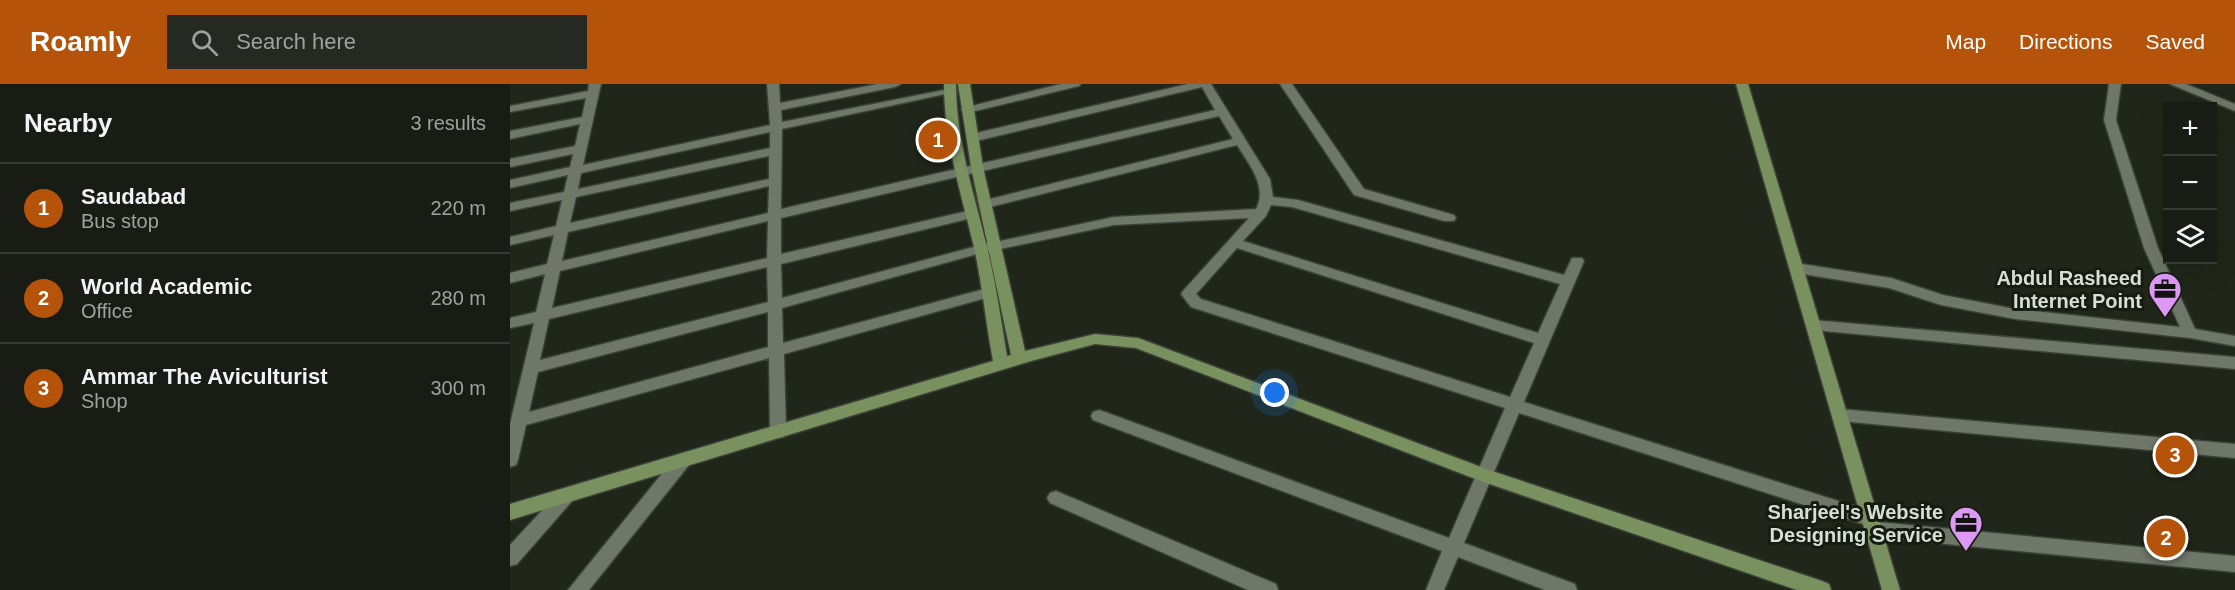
<!DOCTYPE html>
<html lang="en">
<head>
<meta charset="utf-8">
<style>
	body { margin:0; font-family:Arial,sans-serif; background:#252922; color:#f1f3f6 }
	.controls { position:absolute; right:18px; top:18px; display:grid; overflow:hidden; border-radius:0px; box-shadow:0 6px 24px #0002 }
	.controls button { width:54px; height:54px; display:grid; place-items:center; padding:0; border:0; border-bottom:2px solid #363a34; background:#181c14; color:#f1f3f6; font:30px sans-serif }
	.you { position:absolute; left:765px; top:309px; width:21px; height:21px; margin:-15px; border:4px solid #fff; border-radius:50%; background:#1a73e8; box-shadow:0 0 0 9px #1a73e833 }
	.badge { display:grid; place-items:center; width:39px; height:39px; border-radius:50%; background:#b45309; color:#fff; font-size:20px; font-weight:700 }
	.pin { position:absolute; translate:-50% -50%; border:3px solid #fff; box-shadow:0 2px 6px #0006 }
	.list { margin:0; padding:0; list-style:none }
	h2 { display:flex; justify-content:space-between; align-items:center; height:78px; margin:0; padding:0 24px; font-size:26px }
	h2 small { font-size:20px; font-weight:400; color:#9fa1a0 }
	.list li { display:grid; grid-template-columns:39px 1fr auto; gap:18px; align-items:center; box-sizing:border-box; height:90px; padding:0 24px; border-top:2px solid #363a34 }
	.list b { display:block; font-size:22px; white-space:nowrap }
	.list p { margin:0; font-size:20px; white-space:nowrap; color:#9fa1a0 }
	.list em { font-size:20px; font-style:normal; color:#9fa1a0 }
	.icon { flex:none; width:33px; height:33px; fill:none; stroke:currentColor; stroke-width:2; stroke-linecap:round; stroke-linejoin:round }
	.map { position:relative; flex:none; width:1725px; height:506px; overflow:hidden }
	header { display:flex; align-items:center; gap:36px; box-sizing:border-box; height:84px; padding:0 30px; background:#b45309; color:#fff }
	header strong { font-size:28px }
	nav { display:flex; gap:33px; margin-inline-start:auto; font-size:21px }
	.search { width:420px; height:54px; background:#252922; display:flex; align-items:center; gap:15px; box-sizing:border-box; padding:0 21px; border-radius:0px; color:#9fa1a0; font-size:22px }
	main { display:flex }
	aside { flex:1; background:#181c14 }
	.map>svg:first-child { display:block }
</style>
</head>
<body>
<header>
<strong>Roamly</strong>
<div class="search"><svg class="icon" aria-label="search" viewBox="0 0 24 24"><circle cx="10" cy="10" r="6"/><path d="M15 15l6 6"/></svg>Search here</div>
<nav><a>Map</a><a>Directions</a><a>Saved</a></nav>
</header>
<main>
<aside>
<h2>Nearby<small>3 results</small></h2>
<ul class="list">
<li><span class="badge">1</span><div><b>Saudabad</b><p>Bus stop</p></div><em>220 m</em></li>
<li><span class="badge">2</span><div><b>World Academic</b><p>Office</p></div><em>280 m</em></li>
<li><span class="badge">3</span><div><b>Ammar The Aviculturist</b><p>Shop</p></div><em>300 m</em></li>
</ul>
</aside>
<div class="map">
<svg width="1725" height="506" viewBox="0 0 1725 506">
	<rect width="100%" height="100%" fill="#20261a"/>
	<g fill="none" stroke-linecap="round" stroke-linejoin="round">
		<defs>
			<path id="street" d="M79,0H91L73,81L260,41L257,0H269L270,19L368,0H391L385,3L271,26L272,38L444,4L446,6L440,9L272,45L271,125L705,26L692,3L462,58L456,54L462,50L678,0H701L760,95L763,113L788,116L1054,191L1062,174H1072L1074,177L1014,318L1360,427L1366,430L1368,438L1725,472V488L1363,453L1357,450L1354,445L1356,441L1009,329L954,459L1065,500L1067,506H1035L948,473L934,506H916L932,467L583,336L581,332L583,328L589,326L595,328L939,454L995,324L681,223L671,210L673,207L739,134L604,141L471,169L272,224L273,259L478,204L485,209L483,212L274,270L276,348L274,353L268,354L262,353L260,348L259,274L16,341L8,376L6,381L0,383V340L24,239L0,244V234L26,228L35,190L0,199V189L37,180L44,151L0,161V153L46,142L52,116L0,127V119L54,108L58,91L0,104V96L60,83L63,70L0,83V75L65,62L70,40L0,55V47L72,33L76,14L0,28V22L78,7ZM709,32L723,55L476,116L470,120L476,124L727,61C739,80 758,103 746,125L604,133L471,161L272,214L271,180L462,134L469,130L462,126L271,170V134ZM260,48V64L68,105L71,89ZM259,72V95L60,139L66,113ZM259,102L258,129L52,177L58,148ZM761,121L782,123L1050,200L1028,249L733,157L756,132ZM258,137L257,174L42,224L50,187ZM727,164L1024,259L1000,313L691,215L686,210ZM257,183L258,218L30,276L39,235ZM258,228V263L19,328L28,288Z
				M551,0H571L569,2L457,29L451,26L453,24Z
				M770,0H782L854,105L944,131L946,134L944,137H934L844,111Z
				M1599,0H1611L1606,36L1648,164L1685,245L1725,252V262L1680,254L1505,235L1431,221L1379,204L1286,189L1279,184L1286,179L1381,194L1433,211L1505,225L1670,243L1634,164L1594,36Z
				M1660,0H1676L1725,20V27Z
				M1303,236L1725,273V285L1303,246L1296,241Z
				M1330,325L1725,360V374L1330,337L1324,335L1322,331L1324,327Z
				M173,369L179,371L181,376L179,381L79,506H58L167,371Z
				M57,404L63,406L66,411L63,416L7,480L0,482V461L51,406Z
				M546,407L766,500L768,506H738L540,419L537,414L540,409Z"/>
			<path id="secondary" d="M434,0H446C446,56 464,109 477,163C486,199 491,236 497,272L501,271L461,83L448,0H460L473,83L515,267L585,250L628,254L979,386L1312,497L1319,500L1321,506H1287L968,396L626,264L585,260L521,277L0,436V420L483,277C476,239 472,200 464,163C451,109 434,56 434,0Z
				M1226,0H1238L1390,506H1372Z"/>
		</defs>
		<!-- street casing -->
		<use href="#street" stroke="#3b4137" stroke-width="3"/>
		<!-- secondary casing -->
		<use href="#secondary" stroke="#3b4137" stroke-width="3"/>
		<!-- street -->
		<use href="#street" fill="#6f7768" fill-rule="evenodd"/>
		<!-- secondary -->
		<use href="#secondary" fill="#79915f" fill-rule="evenodd"/>
	</g>
	<!-- icons -->
	<defs>
		<symbol id="office-pin" viewBox="-11 -11 22 30"><path d="M0 17L-7.5 6A9.5 9.5 0 1 1 7.5 6Z" fill="#dc99f4" stroke="#161c11"/><path d="M-6-3h4V-5.5h4V-3h4V5H-6ZM-1-4.5V-3h2v-1.5ZM-6 0V1H6V0Z" fill="#111"/></symbol>
	</defs>
	<g fill-rule="evenodd">
		<use href="#office-pin" x="1636" y="186" width="38" height="52"/>
		<use href="#office-pin" x="1437" y="420" width="38" height="52"/>
	</g>
	<g text-anchor="middle" stroke-width="6" stroke-linejoin="round" paint-order="stroke">
		<!-- poi labels -->
		<g font-size="20" font-weight="bold" fill="#d9ded5" stroke="#161c11" text-anchor="end">
			<text x="1632" y="201">Abdul Rasheed<tspan x="1632" dy="23">Internet Point</tspan></text>
			<text x="1433" y="435">Sharjeel's Website<tspan x="1433" dy="23">Designing Service</tspan></text>
		</g>
	</g>
</svg>
<div class="controls">
<button>+</button>
<button>−</button>
<button><svg class="icon" aria-label="layers" viewBox="0 0 24 24"><path d="M12 4l9 5-9 5-9-5zM3 14l9 5 9-5"/></svg></button>
</div>
<div class="you"></div>
<div class="pin badge" style="left:428px;top:56px">1</div>
<div class="pin badge" style="left:1656px;top:454px">2</div>
<div class="pin badge" style="left:1665px;top:371px">3</div>
</div>
</main>
</body>
</html>
